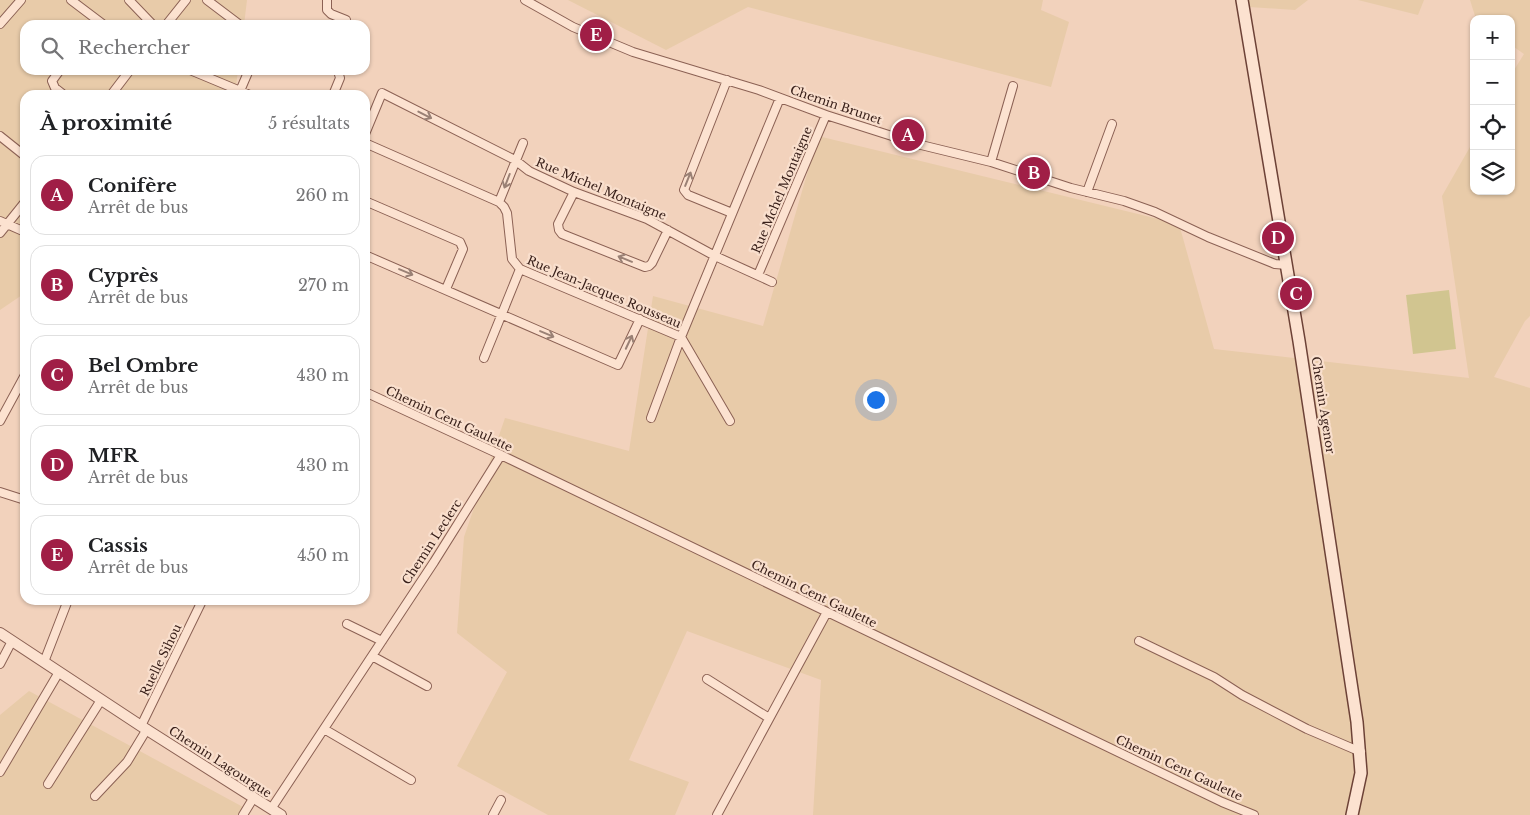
<!DOCTYPE html>
<html lang="fr">
<head>
<meta charset="utf-8">
<style>
	body { margin:0; font-family:"Libre Baskerville",serif; background:#f6f6f6; color:#202124 }
	.controls { position:absolute; right:15px; top:15px; display:grid; overflow:hidden; border-radius:10px; box-shadow:0 1px 4px #0004 }
	.controls button { width:45px; height:45px; display:grid; place-items:center; padding:0; border:0; border-bottom:1px solid #e0e0e0; background:#fff; color:#202124; font:25px sans-serif }
	.you { position:absolute; left:875px; top:399px; width:18px; height:18px; margin:-12px; border:4px solid #fff; border-radius:50%; background:#1a73e8; box-shadow:0 0 0 8px #1a73e833 }
	.badge { display:grid; place-items:center; width:32px; height:32px; border-radius:50%; background:#a01e46; color:#fff; font-size:16px; font-weight:700 }
	.pin { position:absolute; translate:-50% -50%; border:2px solid #fff; box-shadow:0 1px 5px #0006 }
	.list { margin:0; padding:0; list-style:none }
	h2 { display:flex; justify-content:space-between; align-items:center; height:65px; margin:0; padding:0 20px; font-size:21px }
	h2 small { font-size:16px; font-weight:400; color:#757577 }
	.list li { display:grid; grid-template-columns:32px 1fr auto; gap:15px; align-items:center; box-sizing:border-box; height:80px; margin:0 10px 10px; padding:0 10px; border:1px solid #e0e0e0; border-radius:15px }
	.list b { display:block; font-size:19px; white-space:nowrap }
	.list p { margin:0; font-size:16px; white-space:nowrap; color:#757577 }
	.list em { font-size:16px; font-style:normal; color:#757577 }
	.icon { flex:none; width:28px; height:28px; fill:none; stroke:currentColor; stroke-width:2; stroke-linecap:round; stroke-linejoin:round }
	.map { position:relative; flex:none; width:1530px; height:815px; overflow:hidden }
	.search { position:absolute; background:#fff; box-shadow:0 1px 4px #0004; left:20px; top:20px; width:350px; height:55px; display:flex; align-items:center; gap:12px; box-sizing:border-box; padding:0 18px; border-radius:15px; color:#757577; font-size:19px }
	.panel { position:absolute; background:#fff; box-shadow:0 1px 4px #0004; left:20px; top:90px; width:350px; height:515px; border-radius:15px }
	.map>svg:first-child { display:block }
</style>
</head>
<body>
<div class="map">
<svg width="1530" height="815" viewBox="0 0 1530 815">
	<rect width="100%" height="100%" fill="#f2d2bc"/>
	<!-- farmland -->
	<path fill="#e8cba9" d="M0,0H247L244,25H25V70H238L235,95H25V293L0,310Z
		M568,0H1043L1041,10L1069,22L1051,87L748,7L666,50Z
		M1248,0H1308L1295,10L1249,7Z
		M1358,0H1424L1418,15Z
		M1470,0H1530V316L1525,321L1494,377L1530,388V815H813L821,680L687,631L629,760L689,782L675,815H548L457,766L507,672L457,633L464,537L505,418L629,451L653,296L763,326L818,136L1179,224L1214,349L1469,378L1442,196L1474,140V191H1511V75L1524,54L1511,45V19H1476Z
		M29,691L243,807L238,815H0V715Z"/>
	<!-- green -->
	<path fill="#d1c590" d="M1449,290L1456,349L1413,354L1406,295Z"/>
	<g fill="none" stroke-linecap="round" stroke-linejoin="round">
		<defs>
			<path id="minor" d="M71,0L104,25
				M129,0L153,25
				M207,0L240,25
				M327,0V10L331,14L346,20
				M525,0L573,27L633,52L759,90L826,115L917,144L991,162L1071,188L1124,201L1155,212L1208,237L1275,264L1287,265
				M0,24L21,0
				M166,25L186,0
				M60,70L52,81L55,88L64,95
				M190,70L250,95
				M727,80L684,190L688,195L732,213
				M240,91L249,70
				M111,95L130,70
				M333,95L340,78L338,71L335,70
				M365,134L382,93L515,160L529,171L574,192L647,219L715,256L772,282
				M0,136L25,156
				M365,143L499,202L504,207L507,213L512,259L520,269L681,337L730,421
				M991,162L1013,86
				M574,192L558,224L559,230L562,234L645,267L649,266L652,263L668,230
				M1087,192L1112,124
				M365,201L460,242L463,249L446,289
				M499,202L523,143
				M0,221L25,232
				M0,233L25,202
				M365,255L618,365L640,319
				M758,275L826,115
				M484,358L520,269
				M365,392L501,455L1222,802L1254,815
				M651,418L681,337L780,98
				M0,421L25,375
				M0,492L25,500
				M347,624L382,641
				M1139,641L1214,677L1242,695L1307,729L1361,752
				M372,656L427,686
				M44,662L68,600
				M0,664L12,641
				M707,679L769,718
				M141,726L201,603
				M324,729L411,780
				M0,772L59,672
				M48,784L101,700
				M95,796L127,762L147,729
				M271,809L434,562L501,455
				M243,815L254,797
				M493,815L501,800
				M717,815L827,612"/>
			<path id="tertiary" d="M0,633L141,726L281,815"/>
			<path id="secondary" d="M1242,0L1299,341L1357,722L1361,773L1352,815"/>
		</defs>
		<!-- minor casing -->
		<use href="#minor" stroke="#8b6154" stroke-width="10"/>
		<!-- tertiary casing -->
		<use href="#tertiary" stroke="#8b6154" stroke-width="12"/>
		<!-- secondary casing -->
		<use href="#secondary" stroke="#6d4237" stroke-width="14"/>
		<!-- minor -->
		<use href="#minor" stroke="#fce2d0" stroke-width="8"/>
		<!-- tertiary -->
		<use href="#tertiary" stroke="#fce2d0" stroke-width="10"/>
		<!-- secondary -->
		<use href="#secondary" stroke="#fce2d0" stroke-width="11"/>
	</g>
	<!-- one-way arrows -->
	<defs><path id="oneway-shaft" d="M-6 0H5M1.5-3L5.5 0L1.5 3" fill="none" stroke-width="1.6" stroke-linecap="round" stroke-linejoin="round" transform="scale(1.25)"/></defs>
	<g stroke="#9a8175">
		<use href="#oneway-shaft" transform="translate(425 115) rotate(27)"/>
		<use href="#oneway-shaft" transform="translate(688 179) rotate(-68)"/>
		<use href="#oneway-shaft" transform="translate(507 181) rotate(111)"/>
		<use href="#oneway-shaft" transform="translate(625 259) rotate(-158)"/>
		<use href="#oneway-shaft" transform="translate(406 272) rotate(23)"/>
		<use href="#oneway-shaft" transform="translate(547 334) rotate(23)"/>
		<use href="#oneway-shaft" transform="translate(629 342) rotate(-65)"/>
	</g>
	<g text-anchor="middle" stroke-width="4.5" stroke-linejoin="round" paint-order="stroke">
		<!-- street labels -->
		<g font-size="12" fill="#39201a" stroke="#f9dfcd">
			<text transform="translate(836 105) rotate(19)" y="4">Chemin Brunet</text>
			<text transform="translate(601 189) rotate(23)" y="4">Rue Michel Montaigne</text>
			<text transform="translate(782 190) rotate(-67)" y="4">Rue Mchel Montaigne</text>
			<text transform="translate(604 292) rotate(23)" y="4">Rue Jean-Jacques Rousseau</text>
			<text transform="translate(1323 405) rotate(81)" y="4">Chemin Agenor</text>
			<text transform="translate(449 419) rotate(25)" y="4">Chemin Cent Gaulette</text>
			<text transform="translate(432 542) rotate(-57)" y="4">Chemin Leclerc</text>
			<text transform="translate(814 594) rotate(26)" y="4">Chemin Cent Gaulette</text>
			<text transform="translate(161 660) rotate(-64)" y="4">Ruelle Sihou</text>
			<text transform="translate(220 762) rotate(33)" y="4">Chemin Lagourgue</text>
			<text transform="translate(1179 768) rotate(25)" y="4">Chemin Cent Gaulette</text>
		</g>
	</g>
</svg>
<div class="controls">
<button>+</button>
<button>−</button>
<button><svg class="icon" aria-label="locate" viewBox="0 0 24 24"><circle cx="12" cy="12" r="6"/><path d="M12 2v4M12 18v4M2 12h4M18 12h4"/></svg></button>
<button><svg class="icon" aria-label="layers" viewBox="0 0 24 24"><path d="M12 4l9 5-9 5-9-5zM3 14l9 5 9-5"/></svg></button>
</div>
<div class="you"></div>
<div class="pin badge" style="left:908px;top:135px">A</div>
<div class="pin badge" style="left:1034px;top:173px">B</div>
<div class="pin badge" style="left:1296px;top:294px">C</div>
<div class="pin badge" style="left:1278px;top:238px">D</div>
<div class="pin badge" style="left:596px;top:35px">E</div>
<div class="search"><svg class="icon" aria-label="search" viewBox="0 0 24 24"><circle cx="10" cy="10" r="6"/><path d="M15 15l6 6"/></svg>Rechercher</div>
<section class="panel">
<h2>À proximité<small>5 résultats</small></h2>
<ul class="list">
<li><span class="badge">A</span><div><b>Conifère</b><p>Arrêt de bus</p></div><em>260 m</em></li>
<li><span class="badge">B</span><div><b>Cyprès</b><p>Arrêt de bus</p></div><em>270 m</em></li>
<li><span class="badge">C</span><div><b>Bel Ombre</b><p>Arrêt de bus</p></div><em>430 m</em></li>
<li><span class="badge">D</span><div><b>MFR</b><p>Arrêt de bus</p></div><em>430 m</em></li>
<li><span class="badge">E</span><div><b>Cassis</b><p>Arrêt de bus</p></div><em>450 m</em></li>
</ul>
</section>
</div>
</body>
</html>
